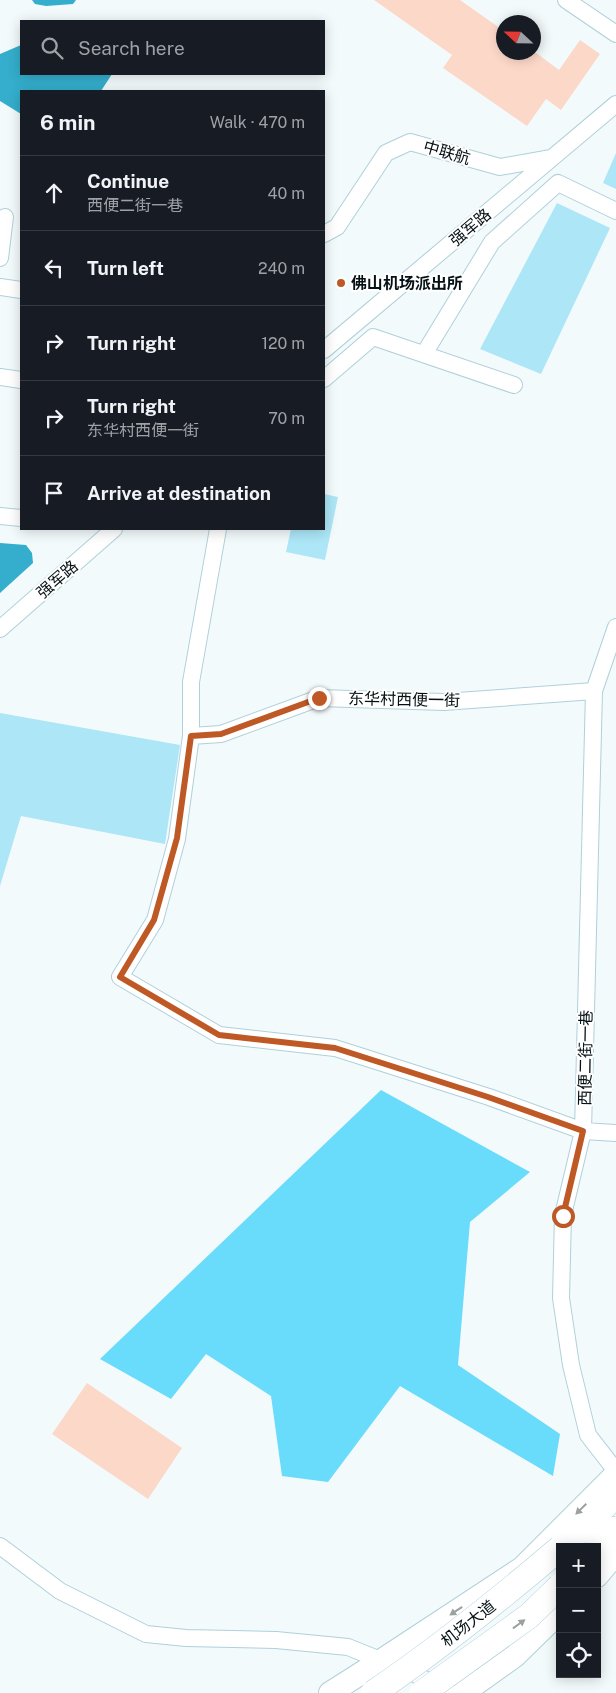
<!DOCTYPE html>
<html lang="en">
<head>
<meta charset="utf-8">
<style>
	body { margin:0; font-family:"Public Sans","Noto Sans SC",sans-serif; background:#20242c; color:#f1f3f6 }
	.controls { position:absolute; right:15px; bottom:15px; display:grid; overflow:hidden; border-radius:0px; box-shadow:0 2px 12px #0003 }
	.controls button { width:45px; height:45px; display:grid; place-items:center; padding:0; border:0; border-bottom:1px solid #363941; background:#171b24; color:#f1f3f6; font:25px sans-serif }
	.compass { position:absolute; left:496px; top:15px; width:45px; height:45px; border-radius:50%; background:#171b24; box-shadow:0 2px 12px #0003; rotate:292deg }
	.stop { position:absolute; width:15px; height:15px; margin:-11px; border:4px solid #be5926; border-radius:50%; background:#fff }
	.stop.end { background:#be5926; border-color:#fff; box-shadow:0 1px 5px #0008 }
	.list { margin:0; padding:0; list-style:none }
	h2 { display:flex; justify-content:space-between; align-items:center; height:65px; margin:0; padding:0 20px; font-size:21px }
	h2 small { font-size:16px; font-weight:400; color:#9ea1a6 }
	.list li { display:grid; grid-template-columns:32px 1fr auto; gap:15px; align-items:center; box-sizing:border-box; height:75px; padding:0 20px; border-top:1px solid #363941 }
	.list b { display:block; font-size:19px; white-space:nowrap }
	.list p { margin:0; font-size:16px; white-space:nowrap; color:#9ea1a6 }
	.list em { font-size:16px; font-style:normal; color:#9ea1a6 }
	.icon { flex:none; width:28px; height:28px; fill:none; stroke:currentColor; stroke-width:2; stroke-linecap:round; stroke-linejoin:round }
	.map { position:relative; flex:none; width:616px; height:1693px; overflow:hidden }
	.search { position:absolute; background:#171b24; box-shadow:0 2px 12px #0003; left:20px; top:20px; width:305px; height:55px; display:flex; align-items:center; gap:12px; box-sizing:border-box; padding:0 18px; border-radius:0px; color:#9ea1a6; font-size:19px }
	.panel { position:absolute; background:#171b24; box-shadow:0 2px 12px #0003; left:20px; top:90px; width:305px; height:440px; border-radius:0px }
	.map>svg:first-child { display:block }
</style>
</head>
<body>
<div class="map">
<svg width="616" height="1693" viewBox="0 0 616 1693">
	<rect width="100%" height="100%" fill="#f3fafc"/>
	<!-- green -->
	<path fill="#ace6f7" d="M616,153V189L603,183Z
		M557,203L610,228L541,374L480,349Z
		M324,494L338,497L325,560L286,552L291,529H324Z
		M0,713L180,745L165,844L21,816L0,886Z"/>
	<!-- forest -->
	<path fill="#69dbfb" d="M381,1090L530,1172L470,1222L458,1365L560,1434L553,1476L400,1386L328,1482L282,1476L271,1396L206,1354L171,1399L100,1359Z"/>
	<!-- water -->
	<path fill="#34aecc" d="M32,0H76L73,4L46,6L35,4Z
		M21,45V74H112L101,91H21V114L0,101V54Z
		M0,543L26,545L32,553L33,563L0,593Z"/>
	<!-- building -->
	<path fill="#fcd8c9" d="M374,0H460L504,31V52H535L559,70L580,40L600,54L561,110L546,99L527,126L443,68L452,55Z
		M87,1383L182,1448L148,1499L52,1434Z"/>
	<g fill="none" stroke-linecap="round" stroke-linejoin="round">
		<defs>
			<path id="street" d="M566,0L616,34
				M324,234L337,227L386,153L410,142L500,167L550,158
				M0,258L5,217
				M0,287L21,290
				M324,350L616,104
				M424,354L492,242L558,183L616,211
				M0,377L21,380
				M324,379L373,337L514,385
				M0,516L21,518
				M218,529L191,682V736L177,839L155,920L120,977L219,1035L335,1048L489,1097L583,1131L616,1133
				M616,627L594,691L583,1131L563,1215L561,1298L571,1365L588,1435L616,1471
				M0,629L114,529
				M191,736L221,734L319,698L444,702L594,691
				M0,1546L60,1591L146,1634L186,1638L276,1640L348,1647L415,1674L450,1693"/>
			<path id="secondary" d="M597,1576L616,1554
				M330,1693L382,1660L522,1568L616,1474
				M463,1693L515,1656L560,1612"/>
			<path id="primary" d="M561,1547L590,1522L616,1494
				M597,1548L616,1529"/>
		</defs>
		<!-- street casing -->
		<use href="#street" stroke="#afd0db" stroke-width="18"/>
		<!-- secondary casing -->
		<use href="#secondary" stroke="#afd0db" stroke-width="24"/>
		<!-- primary casing -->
		<use href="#primary" stroke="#afd0db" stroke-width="26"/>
		<!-- street -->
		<use href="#street" stroke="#fff" stroke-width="16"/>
		<!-- secondary -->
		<use href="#secondary" stroke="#fff" stroke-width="22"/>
		<!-- primary -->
		<use href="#primary" stroke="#fff" stroke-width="25"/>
		<defs>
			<path id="primary-bridge" d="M373,1693C438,1649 500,1599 560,1548
				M422,1693L529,1616L560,1586"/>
		</defs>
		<!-- primary-bridge casing -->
		<use href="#primary-bridge" stroke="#afd0db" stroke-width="26" stroke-linecap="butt"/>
		<!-- primary-bridge -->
		<use href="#primary-bridge" stroke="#fff" stroke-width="25"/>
	</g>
	<!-- one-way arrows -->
	<defs><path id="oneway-solid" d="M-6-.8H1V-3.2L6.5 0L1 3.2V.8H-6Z" transform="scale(1.25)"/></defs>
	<g fill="#9ba0a1">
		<use href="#oneway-solid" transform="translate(581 1509) rotate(135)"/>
		<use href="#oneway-solid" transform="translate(456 1611) rotate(146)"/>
		<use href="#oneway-solid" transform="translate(519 1624) rotate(-36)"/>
	</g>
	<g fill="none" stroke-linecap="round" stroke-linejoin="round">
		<!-- route -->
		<path stroke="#be5926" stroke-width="6" d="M319,698L221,734L191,736L177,838L154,920L120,977L219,1035L335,1048L488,1097L583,1131L563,1216"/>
	</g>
	<!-- markers -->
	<circle fill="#be5926" stroke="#fff" stroke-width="2" cx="341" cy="283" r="5"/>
	<g text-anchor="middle" stroke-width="4" stroke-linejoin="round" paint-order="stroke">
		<!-- street labels -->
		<g font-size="16" fill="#061115" stroke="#fff">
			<text transform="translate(447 152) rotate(16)" y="6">中联航</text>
			<text transform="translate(470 227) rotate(-40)" y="6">强军路</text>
			<text transform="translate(57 579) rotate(-41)" y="6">强军路</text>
			<text transform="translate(404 699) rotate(1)" y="6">东华村西便一街</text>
			<text transform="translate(585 1058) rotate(-89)" y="6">西便二街一巷</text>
			<text transform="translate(468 1623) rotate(-38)" y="6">机场大道</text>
		</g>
		<!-- poi labels -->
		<g font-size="16" font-weight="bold" fill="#061115" stroke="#fff" text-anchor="start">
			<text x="351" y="289">佛山机场派出所</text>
		</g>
	</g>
</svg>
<div class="controls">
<button>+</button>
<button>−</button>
<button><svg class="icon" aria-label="locate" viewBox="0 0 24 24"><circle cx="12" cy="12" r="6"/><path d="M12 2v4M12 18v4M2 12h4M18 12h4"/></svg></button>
</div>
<svg class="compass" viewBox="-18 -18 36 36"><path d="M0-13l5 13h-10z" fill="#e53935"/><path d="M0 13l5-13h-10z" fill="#9ea1a6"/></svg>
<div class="stop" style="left:563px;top:1216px"></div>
<div class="stop end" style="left:319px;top:698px"></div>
<div class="search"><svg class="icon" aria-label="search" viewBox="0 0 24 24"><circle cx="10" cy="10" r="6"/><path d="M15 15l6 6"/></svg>Search here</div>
<section class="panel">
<h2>6 min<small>Walk · 470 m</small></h2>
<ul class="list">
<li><svg class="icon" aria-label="ahead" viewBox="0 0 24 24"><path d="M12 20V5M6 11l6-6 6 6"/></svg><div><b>Continue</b><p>西便二街一巷</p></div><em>40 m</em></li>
<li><svg class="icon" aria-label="left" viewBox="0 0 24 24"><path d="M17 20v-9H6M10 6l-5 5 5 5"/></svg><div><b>Turn left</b></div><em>240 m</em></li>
<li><svg class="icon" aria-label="right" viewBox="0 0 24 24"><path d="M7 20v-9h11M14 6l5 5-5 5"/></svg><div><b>Turn right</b></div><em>120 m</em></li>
<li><svg class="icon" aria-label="right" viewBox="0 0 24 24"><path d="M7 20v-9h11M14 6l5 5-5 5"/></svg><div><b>Turn right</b><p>东华村西便一街</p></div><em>70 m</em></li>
<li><svg class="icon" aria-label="arrive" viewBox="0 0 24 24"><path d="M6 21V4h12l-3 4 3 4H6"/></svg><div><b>Arrive at destination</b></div></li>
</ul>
</section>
</div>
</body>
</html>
